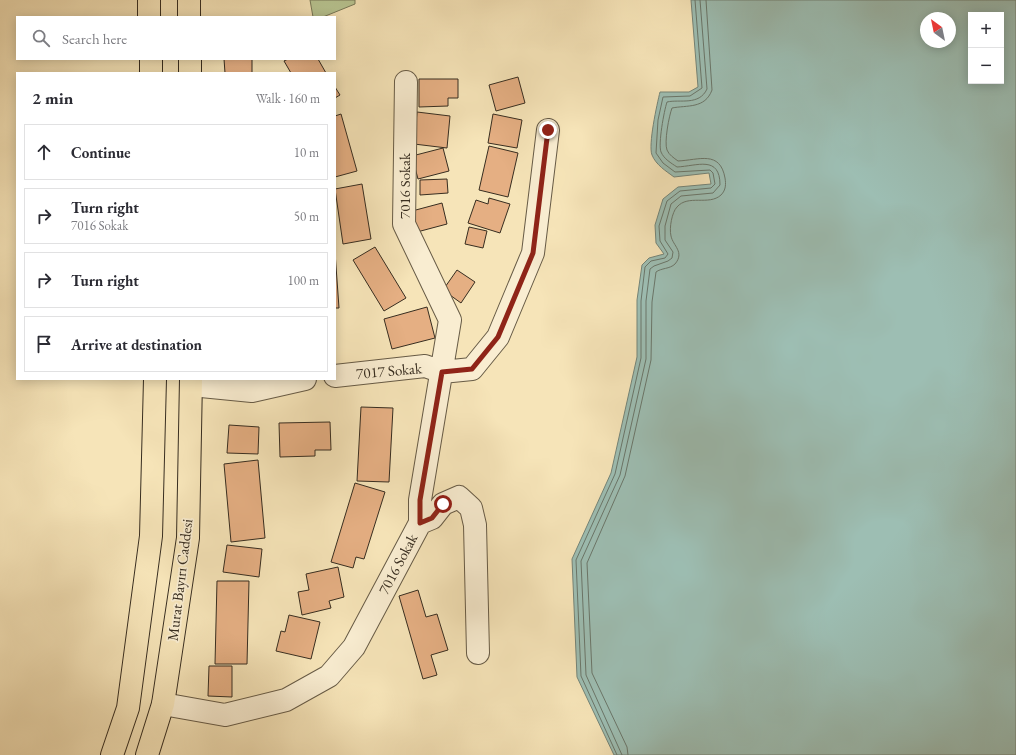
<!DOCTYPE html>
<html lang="en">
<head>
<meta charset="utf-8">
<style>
	body { margin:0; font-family:"EB Garamond",serif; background:#f2f2f3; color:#2b2b33 }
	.controls { position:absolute; right:12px; top:12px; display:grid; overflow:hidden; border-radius:0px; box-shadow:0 2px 10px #0003 }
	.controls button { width:36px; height:36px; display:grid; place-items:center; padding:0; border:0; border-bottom:1px solid #e1e1e2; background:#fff; color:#2b2b33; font:20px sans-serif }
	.compass { position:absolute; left:920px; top:12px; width:36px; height:36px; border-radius:50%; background:#fff; box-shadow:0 2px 10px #0003; rotate:327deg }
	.stop { position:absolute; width:12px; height:12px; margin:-9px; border:3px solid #8f2418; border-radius:50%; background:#fff }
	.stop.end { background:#8f2418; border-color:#fff; box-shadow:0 1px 4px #0008 }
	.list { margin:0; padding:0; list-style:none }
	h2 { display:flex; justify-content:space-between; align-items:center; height:52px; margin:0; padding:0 16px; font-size:17px }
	h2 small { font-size:13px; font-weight:400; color:#7c7c81 }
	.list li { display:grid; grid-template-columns:26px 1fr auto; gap:12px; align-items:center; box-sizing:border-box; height:56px; margin:0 8px 8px; padding:0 8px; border:1px solid #e1e1e2; border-radius:0px }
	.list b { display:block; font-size:15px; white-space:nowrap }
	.list p { margin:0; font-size:13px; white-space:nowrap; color:#7c7c81 }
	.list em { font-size:13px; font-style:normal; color:#7c7c81 }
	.icon { flex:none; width:22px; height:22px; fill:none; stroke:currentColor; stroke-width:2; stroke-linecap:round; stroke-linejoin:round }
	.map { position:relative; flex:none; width:1016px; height:755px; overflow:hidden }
	.search { position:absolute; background:#fff; box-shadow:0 2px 10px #0003; left:16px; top:16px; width:320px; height:44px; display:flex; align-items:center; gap:10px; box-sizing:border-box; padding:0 14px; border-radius:0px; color:#7c7c81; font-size:15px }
	.panel { position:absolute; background:#fff; box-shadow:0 2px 10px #0003; left:16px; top:72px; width:320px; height:308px; border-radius:0px }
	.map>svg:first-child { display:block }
</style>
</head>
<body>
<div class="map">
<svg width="1016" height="755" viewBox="0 0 1016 755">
	<rect width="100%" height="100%" fill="#f6e4b8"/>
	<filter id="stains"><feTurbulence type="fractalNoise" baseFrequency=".005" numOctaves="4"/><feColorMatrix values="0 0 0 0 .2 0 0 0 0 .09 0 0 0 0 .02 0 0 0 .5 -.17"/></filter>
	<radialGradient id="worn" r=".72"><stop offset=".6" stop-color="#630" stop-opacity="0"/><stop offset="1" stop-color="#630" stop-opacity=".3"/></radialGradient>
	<!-- green -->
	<path fill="#b8c592" stroke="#787959" d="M310,0H355V4L323,17H313Z"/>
	<!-- water -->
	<path fill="#9dbeb3" stroke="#748478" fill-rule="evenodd" d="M691,0H1016V755H614L577,677L572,559L611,473L637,357V300L642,265L649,258L664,254L656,243L655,225L663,199L678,187L711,184L709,173L674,177C666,171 656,165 652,155C648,145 657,104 660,92H689L698,87ZM971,15H1001V81H971ZM926,18H950V42H926Z"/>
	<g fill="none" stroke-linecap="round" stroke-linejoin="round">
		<!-- shore -->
		<path stroke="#6a766a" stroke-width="1" d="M617,755L581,676L576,560L615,474L641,358V301L645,267L651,261L665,258L668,254L660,241L659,226L667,201L680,191L711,188L715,184L713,173L710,170L675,172L663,163L656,153L658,120L663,97L690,96L702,88L695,0
			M622,755L586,675L581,561L620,475L646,359V301L650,269L654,266L668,261L672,258L673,252L665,240V226L671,204L681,196L713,193L720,185C720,155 697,166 677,167C671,163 664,159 661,152C658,144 664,111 667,102C680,99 699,106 707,89L700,0
			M628,755L627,747L592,673L587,563L625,476L651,360L652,302L656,272C661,268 670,269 675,264C685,252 673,246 671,236C669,228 672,212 677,207C688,194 709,206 721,195C726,190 726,184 725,178C720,150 699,160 678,161C674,158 669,155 667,150C664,142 669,116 672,108C687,105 705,109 712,90L706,0"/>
	</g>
	<!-- building -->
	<path fill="#e5af83" stroke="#372d20" d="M224,59H252V73H225Z
		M288,59H318L326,73H291L284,61Z
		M518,77L525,103L496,111L489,85Z
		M419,79H458V98H448V106L419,107Z
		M335,87L340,95L335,98Z
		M417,112L450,116L447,148L414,144Z
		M341,114L357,171L335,177V116Z
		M493,114L522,120L517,148L488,143Z
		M489,146L518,153L508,197L479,190Z
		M443,148L449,171L418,179L412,156Z
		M447,179L448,193L420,195V180Z
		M362,184L371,239L343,244L335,189Z
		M489,198L510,204L500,233L468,223L476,200L488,204Z
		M442,203L447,224L417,232L412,211Z
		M469,227L487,231L483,248L465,244Z
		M375,247L406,298L384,311L353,260Z
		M335,252L339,308H335Z
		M457,270L475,282L461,303L443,290Z
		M427,307L435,338L392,349L384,319Z
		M361,407L393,408L389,482L357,481Z
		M330,422L331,450H315V456L280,457L279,423Z
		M229,425L259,427L258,454L227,453Z
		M258,460L265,538L231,542L224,464Z
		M355,483L385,492L364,559L356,557L353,568L331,562Z
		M227,545L262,549L259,577L223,572Z
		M338,567L344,597L329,601L331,608L302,615L298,592L309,590L306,574Z
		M217,581H249L247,664H215Z
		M418,590L426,617L437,614L448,650L431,655L437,675L423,679L399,596Z
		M289,615L320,622L311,659L276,651L281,631L285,632Z
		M209,666H232V697L208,696Z"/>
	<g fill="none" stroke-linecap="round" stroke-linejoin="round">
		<defs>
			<path id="minor" d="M335,376L425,366L442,372L472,369L498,337L533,253L548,130
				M191,385L252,391L305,379
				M420,523L432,518L443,504L459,497L471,508L475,525L478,653
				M163,704L225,715L286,700L329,676L354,647L420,523V500L450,320L404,224L406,82"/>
			<path id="major" d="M149,0V17
				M189,0V17
				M151,59V73
				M190,59V73
				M112,755L128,708L151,536L155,379
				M147,755L163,704L188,538L191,379"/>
		</defs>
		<!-- minor casing -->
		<use href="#minor" stroke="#675b46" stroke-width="24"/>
		<!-- major casing -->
		<use href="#major" stroke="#372d20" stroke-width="24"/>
		<!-- minor -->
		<use href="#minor" stroke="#f9edd1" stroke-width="22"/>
		<!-- major -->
		<use href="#major" stroke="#f6e4b8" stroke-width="22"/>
	</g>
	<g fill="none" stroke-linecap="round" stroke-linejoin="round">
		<!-- route -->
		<path stroke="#8f2418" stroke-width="5" d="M443,504L432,518L420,523V500L442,372L472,369L498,337L533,253L548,130"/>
	</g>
	<g text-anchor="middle" stroke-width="3.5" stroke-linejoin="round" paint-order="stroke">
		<!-- street labels -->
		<g font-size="15" fill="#372d20" stroke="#f9edd1">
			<text transform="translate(405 186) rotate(-90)" y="5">7016 Sokak</text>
			<text transform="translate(389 371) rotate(-5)" y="5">7017 Sokak</text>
			<text transform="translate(398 564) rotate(-62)" y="5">7016 Sokak</text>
			<text transform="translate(180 580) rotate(-83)" y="5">Murat Bayırı Caddesi</text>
		</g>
	</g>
	<rect width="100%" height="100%" filter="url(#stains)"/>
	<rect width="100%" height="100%" fill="url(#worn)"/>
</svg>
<div class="controls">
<button>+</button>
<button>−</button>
</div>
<svg class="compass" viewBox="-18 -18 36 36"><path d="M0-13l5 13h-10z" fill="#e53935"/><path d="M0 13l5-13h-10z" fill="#7c7c81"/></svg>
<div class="stop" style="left:443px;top:504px"></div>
<div class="stop end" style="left:548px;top:130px"></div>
<div class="search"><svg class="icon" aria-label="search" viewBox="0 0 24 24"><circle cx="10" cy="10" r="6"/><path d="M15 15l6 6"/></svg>Search here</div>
<section class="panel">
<h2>2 min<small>Walk · 160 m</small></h2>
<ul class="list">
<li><svg class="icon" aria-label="ahead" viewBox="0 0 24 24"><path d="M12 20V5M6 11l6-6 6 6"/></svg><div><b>Continue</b></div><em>10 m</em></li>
<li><svg class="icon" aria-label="right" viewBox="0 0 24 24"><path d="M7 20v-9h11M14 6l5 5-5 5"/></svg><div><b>Turn right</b><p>7016 Sokak</p></div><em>50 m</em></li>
<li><svg class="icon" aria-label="right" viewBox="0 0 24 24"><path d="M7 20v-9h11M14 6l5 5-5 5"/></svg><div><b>Turn right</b></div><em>100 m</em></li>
<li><svg class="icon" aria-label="arrive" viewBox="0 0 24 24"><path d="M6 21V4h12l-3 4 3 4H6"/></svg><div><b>Arrive at destination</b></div></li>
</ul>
</section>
</div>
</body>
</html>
